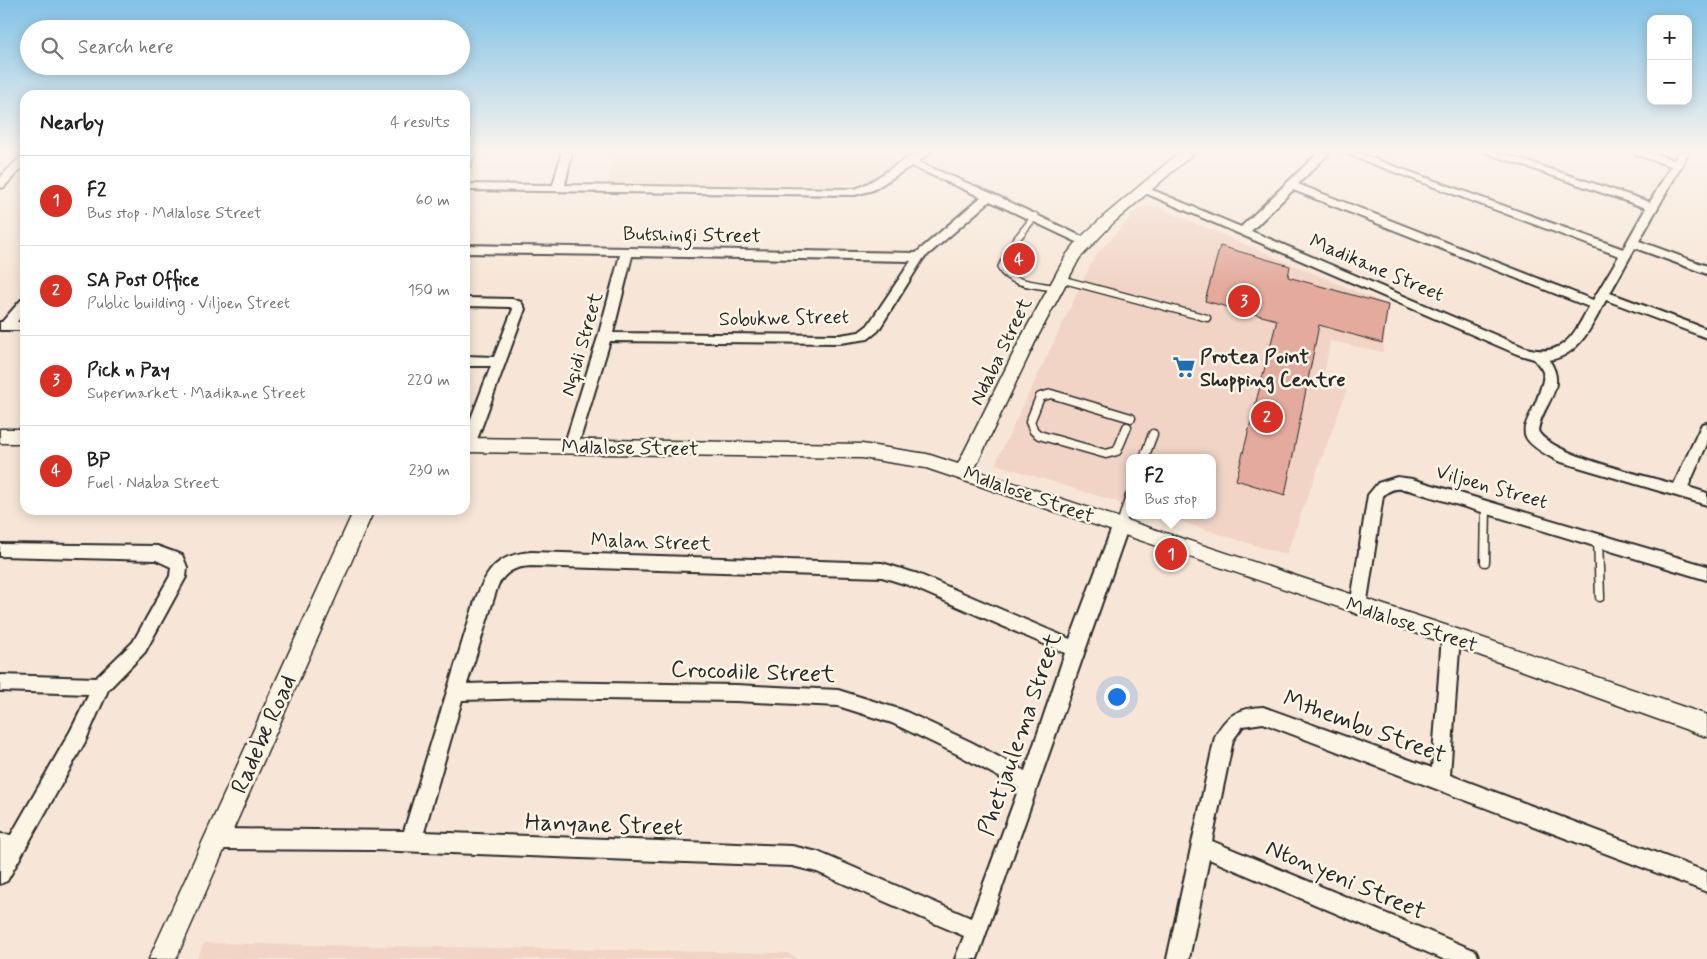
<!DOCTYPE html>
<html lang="en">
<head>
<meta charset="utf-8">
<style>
	body { margin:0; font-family:Mynerve,sans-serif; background:#f6f6f6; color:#222 }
	.controls { position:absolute; right:15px; top:15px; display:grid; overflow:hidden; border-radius:10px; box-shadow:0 2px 12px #0003 }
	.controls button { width:45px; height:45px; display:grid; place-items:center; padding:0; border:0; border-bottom:1px solid #e0e0e0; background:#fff; color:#222; font:25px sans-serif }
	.you { position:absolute; left:1116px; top:696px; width:18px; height:18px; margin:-12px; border:4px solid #fff; border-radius:50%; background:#1a73e8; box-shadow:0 0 0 8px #1a73e833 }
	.badge { display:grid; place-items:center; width:32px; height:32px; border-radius:50%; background:#d93025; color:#fff; font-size:16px; font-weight:700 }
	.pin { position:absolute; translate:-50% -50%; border:2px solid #fff; box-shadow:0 1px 5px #0006 }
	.popup { position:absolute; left:1126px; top:454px; width:90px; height:65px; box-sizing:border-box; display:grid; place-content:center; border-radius:10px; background:#fff; filter:drop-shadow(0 1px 4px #0005); font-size:16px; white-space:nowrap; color:#767676 }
	.popup b { font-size:19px; color:#222 }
	.popup::after { content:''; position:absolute; left:50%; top:100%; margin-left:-10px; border:10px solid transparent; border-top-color:#fff }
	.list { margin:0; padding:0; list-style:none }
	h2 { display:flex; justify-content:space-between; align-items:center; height:65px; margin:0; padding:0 20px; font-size:21px }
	h2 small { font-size:16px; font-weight:400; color:#767676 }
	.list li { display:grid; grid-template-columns:32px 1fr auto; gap:15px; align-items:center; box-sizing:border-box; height:90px; padding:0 20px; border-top:1px solid #e0e0e0 }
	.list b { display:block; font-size:19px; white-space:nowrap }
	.list p { margin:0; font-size:16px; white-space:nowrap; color:#767676 }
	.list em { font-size:16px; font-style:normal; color:#767676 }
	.icon { flex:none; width:28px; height:28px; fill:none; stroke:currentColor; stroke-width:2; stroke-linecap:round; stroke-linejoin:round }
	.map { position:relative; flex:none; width:1707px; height:959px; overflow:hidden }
	.search { position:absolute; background:#fff; box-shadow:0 2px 12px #0003; left:20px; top:20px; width:450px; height:55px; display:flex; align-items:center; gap:12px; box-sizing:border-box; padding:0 18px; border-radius:28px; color:#767676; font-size:19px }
	.panel { position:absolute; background:#fff; box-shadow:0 2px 12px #0003; left:20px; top:90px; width:450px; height:425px; border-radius:15px }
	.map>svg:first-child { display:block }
</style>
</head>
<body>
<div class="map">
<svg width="1707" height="959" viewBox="0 0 1707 959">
	<rect width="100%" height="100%" fill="#f7e6d7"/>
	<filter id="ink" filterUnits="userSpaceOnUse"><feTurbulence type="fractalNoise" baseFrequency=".02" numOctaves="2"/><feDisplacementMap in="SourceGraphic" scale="10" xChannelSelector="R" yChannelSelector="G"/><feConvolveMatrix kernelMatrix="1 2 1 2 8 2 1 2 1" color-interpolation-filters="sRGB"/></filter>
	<g filter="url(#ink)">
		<!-- built -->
		<path fill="#f1d4c6" d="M615,152H913L865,184L607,187Z
			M1157,207L1388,305L1383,352L1330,341L1323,381L1347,390L1286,555L1159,515H1212V458H1130V506L995,464L1095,256L1139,208Z
			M204,943L787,953L798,959H197Z"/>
		<!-- building -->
		<path fill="#e3aa9d" stroke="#2b2b2b" d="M1220,246L1290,266L1288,277L1388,305L1382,343L1319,325L1285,495L1236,480L1277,320L1205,301Z"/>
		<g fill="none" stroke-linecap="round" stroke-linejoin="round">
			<defs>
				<path id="service-far1" d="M1035,216L1012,245L1001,268C1008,284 1040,285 1055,288
					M1060,279L1207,318"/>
				<path id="service" d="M1127,427L1117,451L1106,454L1039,435L1034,431L1030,422L1040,397L1051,394L1131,418
					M1144,458L1153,434
					M1121,525L1130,496
					M1598,539L1600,597
					M1485,562L1486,507"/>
				<path id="minor" d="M465,152H475L470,166L465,169Z
					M562,152H572L565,185L855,189C881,181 903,152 931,152L918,162L993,194L1091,241L1085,245L1081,244L990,201L923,259L878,331L868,339L840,343L610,341L578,446L576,450H566L564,446L598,337L620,255L465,253V245L916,253L981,197L911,166L873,190L855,195L465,190V184L553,185ZM632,256L911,261L868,325L859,332L840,335L613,333Z
					M1319,152H1330L1298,184L1593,300L1619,256L1341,152H1355L1623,249L1646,208L1484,152H1498L1650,202L1671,166L1635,154L1634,152H1648L1674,160L1679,152H1689L1639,241L1707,266V274L1635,248L1610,293L1707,329V338L1606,300C1593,323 1580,356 1549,360C1569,389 1541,404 1538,431C1550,455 1647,476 1674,484L1700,428L1702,424L1707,423V444L1688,487L1707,493V505L1558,461C1503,432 1530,429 1541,387C1543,382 1544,377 1543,372C1541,367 1537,363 1534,359L1517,354L1138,190L1140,188H1148L1241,227ZM1293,190L1589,307C1573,336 1563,358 1526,348L1251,231Z
					M25,155V164L4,187L0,188V178L21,156Z
					M465,298L512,299L521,302L525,309L475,445L473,449H465V434L491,366H465V356L494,357L513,309L510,307L465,306Z
					M25,299V311L17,322H25V330H0V322H2L21,300Z
					M1397,477L1412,479L1707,566V580L1412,491C1401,488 1392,487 1383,496L1366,607L1364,612L1358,614L1352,612L1350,607L1368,495L1378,483Z
					M1121,519L1127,521L1129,525L977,959H955L964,936L817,872L792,866L373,850L216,849L209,846L206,839L209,832L216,829L404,831L475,601C487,570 496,555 531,552L882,563L918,574L1070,639L1113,525L1115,521ZM531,566L882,577L908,585L1065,653L1025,771L971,742L902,710L838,690L736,685L533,682L467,684L498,585C506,571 515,567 531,566ZM533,698L736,701L838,706L892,723L957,754L1019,788L971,918L818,852L792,846L424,832L462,700Z
					M0,544L157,546L182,555L187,567L186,577L145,652L108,690L85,742L7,881L0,884V834L11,835L71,730L89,694L0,691V675L96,678L133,642L170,576L171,567L156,560L0,556Z
					M1451,629L1457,631L1460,636L1450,775L1707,872V892L1263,723L1243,726L1233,740L1212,841L1476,951L1479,959H1443L1209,859L1189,959H1167L1215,737C1225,715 1240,708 1263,707L1432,768L1442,636L1445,631Z"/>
				<path id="tertiary" d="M1180,152H1195L1113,223L1079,259L1038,336L974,470L1451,627L1707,715V737L1451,645L926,468L862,458L465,452V438L862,444L927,454L958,464L1022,336L1067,254L1080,238L1103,217Z
					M0,429H25V443H0Z
					M354,510H374L176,959H149Z"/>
			</defs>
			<!-- service-far1 casing -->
			<use href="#service-far1" stroke="#2b2b2b" stroke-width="9"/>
			<!-- service casing -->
			<use href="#service" stroke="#2b2b2b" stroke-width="11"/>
			<!-- minor casing -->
			<use href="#minor" stroke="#2b2b2b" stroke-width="4"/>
			<!-- tertiary casing -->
			<use href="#tertiary" stroke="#2b2b2b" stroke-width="3"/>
			<!-- service-far1 -->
			<use href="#service-far1" stroke="#fcf5e5" stroke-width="6"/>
			<!-- service -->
			<use href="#service" stroke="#fcf5e5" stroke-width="8"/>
			<!-- minor -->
			<use href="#minor" fill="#fcf5e5" fill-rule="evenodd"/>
			<!-- tertiary -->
			<use href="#tertiary" fill="#fcf5e5" fill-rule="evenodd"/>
		</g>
	</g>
	<!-- sky -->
	<linearGradient id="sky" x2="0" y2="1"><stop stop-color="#81c2e7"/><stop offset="0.53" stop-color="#fbf4ed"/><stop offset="1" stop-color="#fbf4ed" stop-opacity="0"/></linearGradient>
	<rect width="1707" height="286" fill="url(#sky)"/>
	<!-- icons -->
	<defs>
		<symbol id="supermarket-bare" viewBox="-9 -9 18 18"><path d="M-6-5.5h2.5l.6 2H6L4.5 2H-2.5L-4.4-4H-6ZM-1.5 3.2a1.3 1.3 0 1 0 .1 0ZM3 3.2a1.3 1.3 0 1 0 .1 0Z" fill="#1f6fb2" stroke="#fcf5e5" stroke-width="2.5" paint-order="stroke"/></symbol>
	</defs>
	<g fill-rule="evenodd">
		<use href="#supermarket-bare" x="1168" y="351" width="32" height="32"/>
	</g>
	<g text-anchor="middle" stroke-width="5" stroke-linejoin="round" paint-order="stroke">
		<!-- street labels -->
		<g font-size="20" fill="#2b2b2b" stroke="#fcf5e5">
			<text transform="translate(692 234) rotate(1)" y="7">Butshingi Street</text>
			<text transform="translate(1377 267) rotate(23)" y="7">Madikane Street</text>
			<text transform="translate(784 317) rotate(-1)" y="7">Sobukwe Street</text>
			<text transform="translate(581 344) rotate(-74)" y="7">Nqidi Street</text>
			<text transform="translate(1000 351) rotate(-64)" y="7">Ndaba Street</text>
			<text transform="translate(630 447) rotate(1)" y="7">Mdlalose Street</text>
			<text transform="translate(1492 486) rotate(16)" y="7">Viljoen Street</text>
			<text transform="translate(1029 494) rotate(19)" y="7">Mdlalose Street</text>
			<text transform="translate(651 541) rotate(2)" y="7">Malan Street</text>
			<text transform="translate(1412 624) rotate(18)" y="7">Mdlalose Street</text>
		</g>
		<!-- poi labels -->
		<g font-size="20" font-weight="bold" fill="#2b2b2b" stroke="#fcf5e5" text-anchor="start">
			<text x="1200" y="363">Protea Point<tspan x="1200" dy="23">Shopping Centre</tspan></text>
		</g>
		<!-- near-street labels -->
		<g font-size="24" fill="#2b2b2b" stroke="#fcf5e5">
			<text transform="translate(753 671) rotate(2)" y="8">Crocodile Street</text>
			<text transform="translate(1365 726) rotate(20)" y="8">Mthembu Street</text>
			<text transform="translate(263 734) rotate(-66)" y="8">Radebe Road</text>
			<text transform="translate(1019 734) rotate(-71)" y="8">Phetjaulema Street</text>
			<text transform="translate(604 824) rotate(2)" y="8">Hanyane Street</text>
			<text transform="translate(1346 879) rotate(23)" y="8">Ntonyeni Street</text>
		</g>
	</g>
</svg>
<div class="controls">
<button>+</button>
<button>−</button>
</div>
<div class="you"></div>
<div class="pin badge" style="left:1171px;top:554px">1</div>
<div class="popup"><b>F2</b>Bus stop</div>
<div class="pin badge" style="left:1267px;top:417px">2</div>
<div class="pin badge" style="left:1244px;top:301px">3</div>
<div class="pin badge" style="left:1019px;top:259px">4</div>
<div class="search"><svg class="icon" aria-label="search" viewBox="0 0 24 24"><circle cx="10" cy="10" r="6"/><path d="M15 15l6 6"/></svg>Search here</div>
<section class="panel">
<h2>Nearby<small>4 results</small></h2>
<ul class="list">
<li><span class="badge">1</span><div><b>F2</b><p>Bus stop · Mdlalose Street</p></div><em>60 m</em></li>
<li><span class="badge">2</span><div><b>SA Post Office</b><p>Public building · Viljoen Street</p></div><em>150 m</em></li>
<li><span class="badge">3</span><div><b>Pick n Pay</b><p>Supermarket · Madikane Street</p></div><em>220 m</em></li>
<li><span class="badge">4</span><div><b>BP</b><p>Fuel · Ndaba Street</p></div><em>230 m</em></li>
</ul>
</section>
</div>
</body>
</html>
